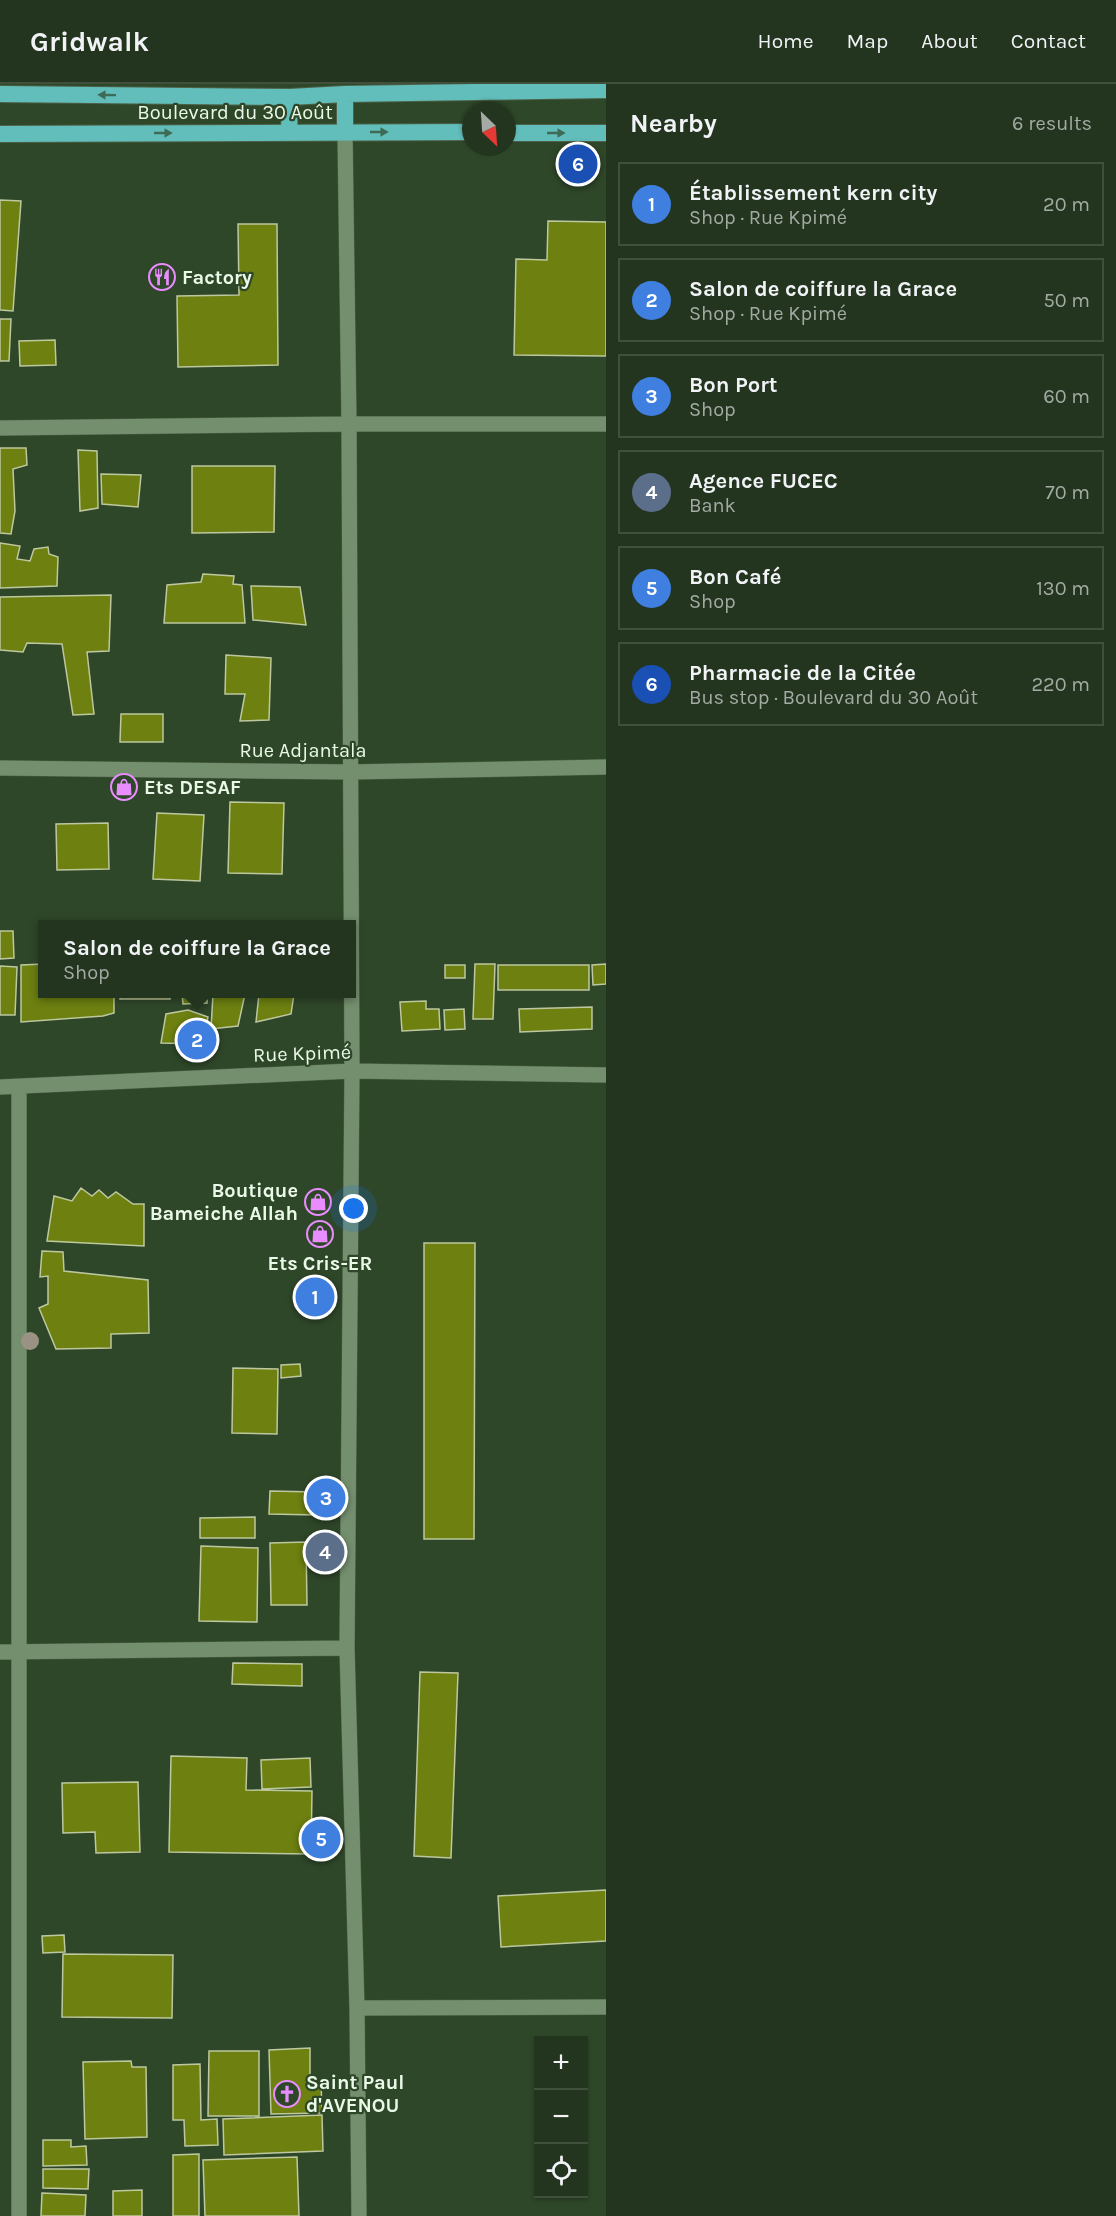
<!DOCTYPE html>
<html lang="en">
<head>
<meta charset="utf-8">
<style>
	body { margin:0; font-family:Karla,sans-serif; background:#2f402c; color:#f1f3f6 }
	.controls { position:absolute; right:18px; bottom:18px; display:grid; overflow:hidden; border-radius:0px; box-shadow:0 2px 4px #0004 }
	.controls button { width:54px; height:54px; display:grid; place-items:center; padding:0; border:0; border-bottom:2px solid #40503d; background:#23351f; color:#f1f3f6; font:30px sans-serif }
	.compass { position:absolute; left:462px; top:18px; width:54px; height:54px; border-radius:50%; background:#23351f; box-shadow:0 2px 4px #0004; rotate:155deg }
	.you { position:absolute; left:354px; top:1125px; width:21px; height:21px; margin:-15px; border:4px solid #fff; border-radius:50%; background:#1a73e8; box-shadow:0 0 0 9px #1a73e833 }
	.badge { display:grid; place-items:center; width:39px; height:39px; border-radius:50%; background:#8abfa5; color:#fff; font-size:20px; font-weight:700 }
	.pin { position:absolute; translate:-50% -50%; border:3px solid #fff; box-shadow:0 2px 6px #0006 }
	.popup { position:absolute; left:38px; top:836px; width:318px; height:78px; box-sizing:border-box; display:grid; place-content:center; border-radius:0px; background:#23351f; filter:drop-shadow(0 2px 4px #0005); font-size:20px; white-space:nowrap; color:#a3aba4 }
	.popup b { font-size:22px; color:#f1f3f6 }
	.popup::after { content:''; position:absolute; left:50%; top:100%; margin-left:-12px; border:12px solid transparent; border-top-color:#23351f }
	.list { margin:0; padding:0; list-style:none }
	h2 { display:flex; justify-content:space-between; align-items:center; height:78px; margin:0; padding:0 24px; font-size:26px }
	h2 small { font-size:20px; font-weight:400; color:#a3aba4 }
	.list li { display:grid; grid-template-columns:39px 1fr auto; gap:18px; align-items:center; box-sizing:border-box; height:84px; margin:0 12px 12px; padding:0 12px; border:2px solid #40503d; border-radius:0px }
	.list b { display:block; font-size:22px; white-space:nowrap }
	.list p { margin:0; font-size:20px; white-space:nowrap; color:#a3aba4 }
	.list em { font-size:20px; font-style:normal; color:#a3aba4 }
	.icon { flex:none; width:33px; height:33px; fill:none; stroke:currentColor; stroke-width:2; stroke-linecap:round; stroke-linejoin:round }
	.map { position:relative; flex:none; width:606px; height:2132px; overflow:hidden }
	header { display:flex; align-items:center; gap:36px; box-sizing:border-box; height:84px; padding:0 30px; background:#23351f; border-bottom:2px solid #40503d }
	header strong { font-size:28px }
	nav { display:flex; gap:33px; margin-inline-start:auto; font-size:21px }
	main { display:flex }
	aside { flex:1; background:#23351f }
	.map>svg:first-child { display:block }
</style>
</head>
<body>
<header>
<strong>Gridwalk</strong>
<nav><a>Home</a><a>Map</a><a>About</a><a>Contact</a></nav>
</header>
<main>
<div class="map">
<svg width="606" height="2132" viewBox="0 0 606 2132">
	<rect width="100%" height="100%" fill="#2f4729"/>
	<!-- building -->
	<path fill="#6d8010" stroke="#bdc89f" stroke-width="1.5" d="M0,116L21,117L13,227L0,226Z
		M548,137L606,138V272L514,271L516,175L547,176Z
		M238,140H277L278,281L178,283L177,212L239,211Z
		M0,235H11L9,277H0Z
		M55,256L56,281L20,282L19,257Z
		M0,364H26L27,381L13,385L15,427L11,450L0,449Z
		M78,366L97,367L98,424L80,427Z
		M192,382H275L274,448L192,449Z
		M101,390L141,391L138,423L102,420Z
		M0,459L20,462L17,475L30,477L34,465L48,463L49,470L58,473L57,502L0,504Z
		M203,490L234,492L233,500L242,501L245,539H164L167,501L201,498Z
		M251,502L300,503L306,541L253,536Z
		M111,511L109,567L87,568L94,630L73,631L62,560L27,559L23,568L0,566V513Z
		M226,571L271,574L269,636L240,637L245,610H225Z
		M121,630H163V658H120Z
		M230,718L284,719L282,790L228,789Z
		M157,729L204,731L200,797L153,795Z
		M108,739L109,785L57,786L56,740Z
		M0,847H13L14,874L0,875Z
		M43,880V910H114V929L103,932L21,938V881Z
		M475,880H495L493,935H473Z
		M606,880V900L593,901L592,881Z
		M445,881H465V894H445Z
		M498,881H589V906H498Z
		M0,882L17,883L15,931H0Z
		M121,910H170V915H120Z
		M182,910H207V919L183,920Z
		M213,910H245L238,942L211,945Z
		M259,910H294L291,930L256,938Z
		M426,917V925H439L440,945L402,947L400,918Z
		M592,923V945L520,948L519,925Z
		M464,925L465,945L445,946L444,926Z
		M188,926L208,933L203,960L161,959L166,930Z
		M81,1104L92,1112L99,1106L108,1114L116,1108L133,1120H144V1162L47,1157L54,1112L72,1117Z
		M424,1159H475L474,1455H424Z
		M42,1167L63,1168L64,1187L148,1196L149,1249L111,1250V1264L56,1265L39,1224L48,1220V1192L40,1193Z
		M300,1280L301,1292L281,1294V1281Z
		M233,1284L278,1285L277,1350L232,1349Z
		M270,1407L317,1408L316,1431L269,1430Z
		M255,1433V1454H200V1434Z
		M306,1458L307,1521H271L270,1459Z
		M201,1462L258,1464L257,1538L199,1537Z
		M233,1579L302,1580V1602L232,1600Z
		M420,1588L458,1589L451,1774L414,1772Z
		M171,1672L247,1674L246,1706L312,1707L311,1770L169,1768Z
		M310,1674L311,1703L262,1705L261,1676Z
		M138,1698L140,1768L96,1769L95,1748L63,1749L62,1699Z
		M606,1806V1857L501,1863L498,1812Z
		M64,1851L65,1868L43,1869L42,1852Z
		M63,1870L173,1871L172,1934L62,1933Z
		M310,1964V1996H321L322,2029L271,2030L269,1966Z
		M209,1967H259V2032H208Z
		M131,1977L132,1983H146L147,2053L85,2055L83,1978Z
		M200,1980L201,2036L217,2035L218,2061L185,2062L184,2036H173V1981Z
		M322,2031L323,2067L224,2071L223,2035Z
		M43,2056H71V2063L86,2062L87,2081L43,2082Z
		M199,2070V2132H173V2071Z
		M297,2073L299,2132H205L203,2076Z
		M43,2085H89L88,2105L43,2104Z
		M142,2106V2132H113V2107Z
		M42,2109L86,2111L85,2132H41Z"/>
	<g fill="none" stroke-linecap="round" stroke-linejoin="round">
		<defs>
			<path id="minor" d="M345,48L349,340L352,987L347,1564L357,1924L359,2132
				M0,344L349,340H606
				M0,684L351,688L606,683
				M0,1003L352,987L606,991
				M0,1568L347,1564
				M357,1924L606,1923
				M19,2132V1003"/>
			<path id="trunk" d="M0,10L290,13L345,10L606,6
				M345,10V48
				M289,49L290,13
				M507,49H606
				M0,50L471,48"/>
		</defs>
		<!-- minor casing -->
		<use href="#minor" stroke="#4d6248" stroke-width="16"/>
		<!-- trunk casing -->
		<use href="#trunk" stroke="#4d6248" stroke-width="18"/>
		<!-- minor -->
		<use href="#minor" stroke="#748f6e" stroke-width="15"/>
		<!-- trunk -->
		<use href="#trunk" stroke="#62bebb" stroke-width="16"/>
	</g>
	<!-- trees -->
	<circle fill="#9a9284" cx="30" cy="1257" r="9"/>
	<!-- one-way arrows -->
	<defs><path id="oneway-solid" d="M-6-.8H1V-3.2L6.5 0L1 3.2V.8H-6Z" transform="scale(1.5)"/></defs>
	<g fill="#3e6b55">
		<use href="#oneway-solid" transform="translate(107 11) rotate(-179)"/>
		<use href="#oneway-solid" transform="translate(379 48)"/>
		<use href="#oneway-solid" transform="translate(163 49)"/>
		<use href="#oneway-solid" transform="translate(556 49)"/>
	</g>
	<!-- icons -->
	<defs>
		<symbol id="restaurant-ring" viewBox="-11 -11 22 22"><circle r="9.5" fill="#2f4729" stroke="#e98dfe" stroke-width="1.5"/><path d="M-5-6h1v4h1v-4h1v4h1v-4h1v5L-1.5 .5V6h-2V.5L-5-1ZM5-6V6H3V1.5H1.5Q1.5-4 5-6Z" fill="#e98dfe"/></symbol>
		<symbol id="shop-ring" viewBox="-11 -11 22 22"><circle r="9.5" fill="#2f4729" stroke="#e98dfe" stroke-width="1.5"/><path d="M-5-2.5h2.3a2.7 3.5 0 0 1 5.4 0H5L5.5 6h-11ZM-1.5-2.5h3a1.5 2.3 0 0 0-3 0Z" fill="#e98dfe"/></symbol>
		<symbol id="church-ring" viewBox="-11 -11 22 22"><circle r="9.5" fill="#2f4729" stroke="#e98dfe" stroke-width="1.5"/><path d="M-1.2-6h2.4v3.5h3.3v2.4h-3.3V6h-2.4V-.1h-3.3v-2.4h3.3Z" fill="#e98dfe"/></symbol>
	</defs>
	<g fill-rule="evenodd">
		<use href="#restaurant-ring" x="147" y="178" width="30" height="30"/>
		<use href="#shop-ring" x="109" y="688" width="30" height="30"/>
		<use href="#shop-ring" x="303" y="1103" width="30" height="30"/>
		<use href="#shop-ring" x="305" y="1135" width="30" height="30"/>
		<use href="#church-ring" x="272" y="1995" width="30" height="30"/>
	</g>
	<g text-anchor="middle" stroke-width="4.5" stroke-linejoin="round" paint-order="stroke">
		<!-- street labels -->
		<g font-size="20" fill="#ebfae8" stroke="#2f4729">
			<text x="235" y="35">Boulevard du 30 Août</text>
			<text x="303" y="673">Rue Adjantala</text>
			<text transform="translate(302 969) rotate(-2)" y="7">Rue Kpimé</text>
		</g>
		<!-- poi labels -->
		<g font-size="20" font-weight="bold" fill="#ebfae8" stroke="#2f4729" text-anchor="start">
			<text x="182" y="200">Factory</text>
			<text x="144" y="710">Ets DESAF</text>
			<text x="298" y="1113" text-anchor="end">Boutique<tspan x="298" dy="23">Bameiche Allah</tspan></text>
			<text x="320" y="1186" text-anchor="middle">Ets Cris-ER</text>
			<text x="306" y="2005">Saint Paul<tspan x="306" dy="23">d'AVENOU</tspan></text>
		</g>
	</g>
</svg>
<div class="controls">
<button>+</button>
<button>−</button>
<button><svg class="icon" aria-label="locate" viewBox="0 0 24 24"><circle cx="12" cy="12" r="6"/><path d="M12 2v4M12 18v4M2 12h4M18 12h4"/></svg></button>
</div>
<svg class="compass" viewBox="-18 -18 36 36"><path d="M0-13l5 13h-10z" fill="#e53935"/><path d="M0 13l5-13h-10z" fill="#a3aba4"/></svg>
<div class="you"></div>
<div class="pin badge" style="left:315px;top:1213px;background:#3f7fe0">1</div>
<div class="pin badge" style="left:197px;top:956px;background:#3f7fe0">2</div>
<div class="popup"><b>Salon de coiffure la Grace</b>Shop</div>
<div class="pin badge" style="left:326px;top:1414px;background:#3f7fe0">3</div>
<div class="pin badge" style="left:325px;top:1468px;background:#5c6f8a">4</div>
<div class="pin badge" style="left:321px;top:1755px;background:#3f7fe0">5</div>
<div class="pin badge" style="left:578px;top:80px;background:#1a4fb4">6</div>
</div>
<aside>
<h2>Nearby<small>6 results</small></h2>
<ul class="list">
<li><span class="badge" style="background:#3f7fe0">1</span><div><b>Établissement kern city</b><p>Shop · Rue Kpimé</p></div><em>20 m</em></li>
<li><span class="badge" style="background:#3f7fe0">2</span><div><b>Salon de coiffure la Grace</b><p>Shop · Rue Kpimé</p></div><em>50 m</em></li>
<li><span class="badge" style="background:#3f7fe0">3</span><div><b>Bon Port</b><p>Shop</p></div><em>60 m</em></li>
<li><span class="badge" style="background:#5c6f8a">4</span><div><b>Agence FUCEC</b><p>Bank</p></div><em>70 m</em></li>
<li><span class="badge" style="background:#3f7fe0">5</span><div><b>Bon Café</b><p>Shop</p></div><em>130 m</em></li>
<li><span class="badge" style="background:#1a4fb4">6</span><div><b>Pharmacie de la Citée</b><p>Bus stop · Boulevard du 30 Août</p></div><em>220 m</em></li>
</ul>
</aside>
</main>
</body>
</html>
